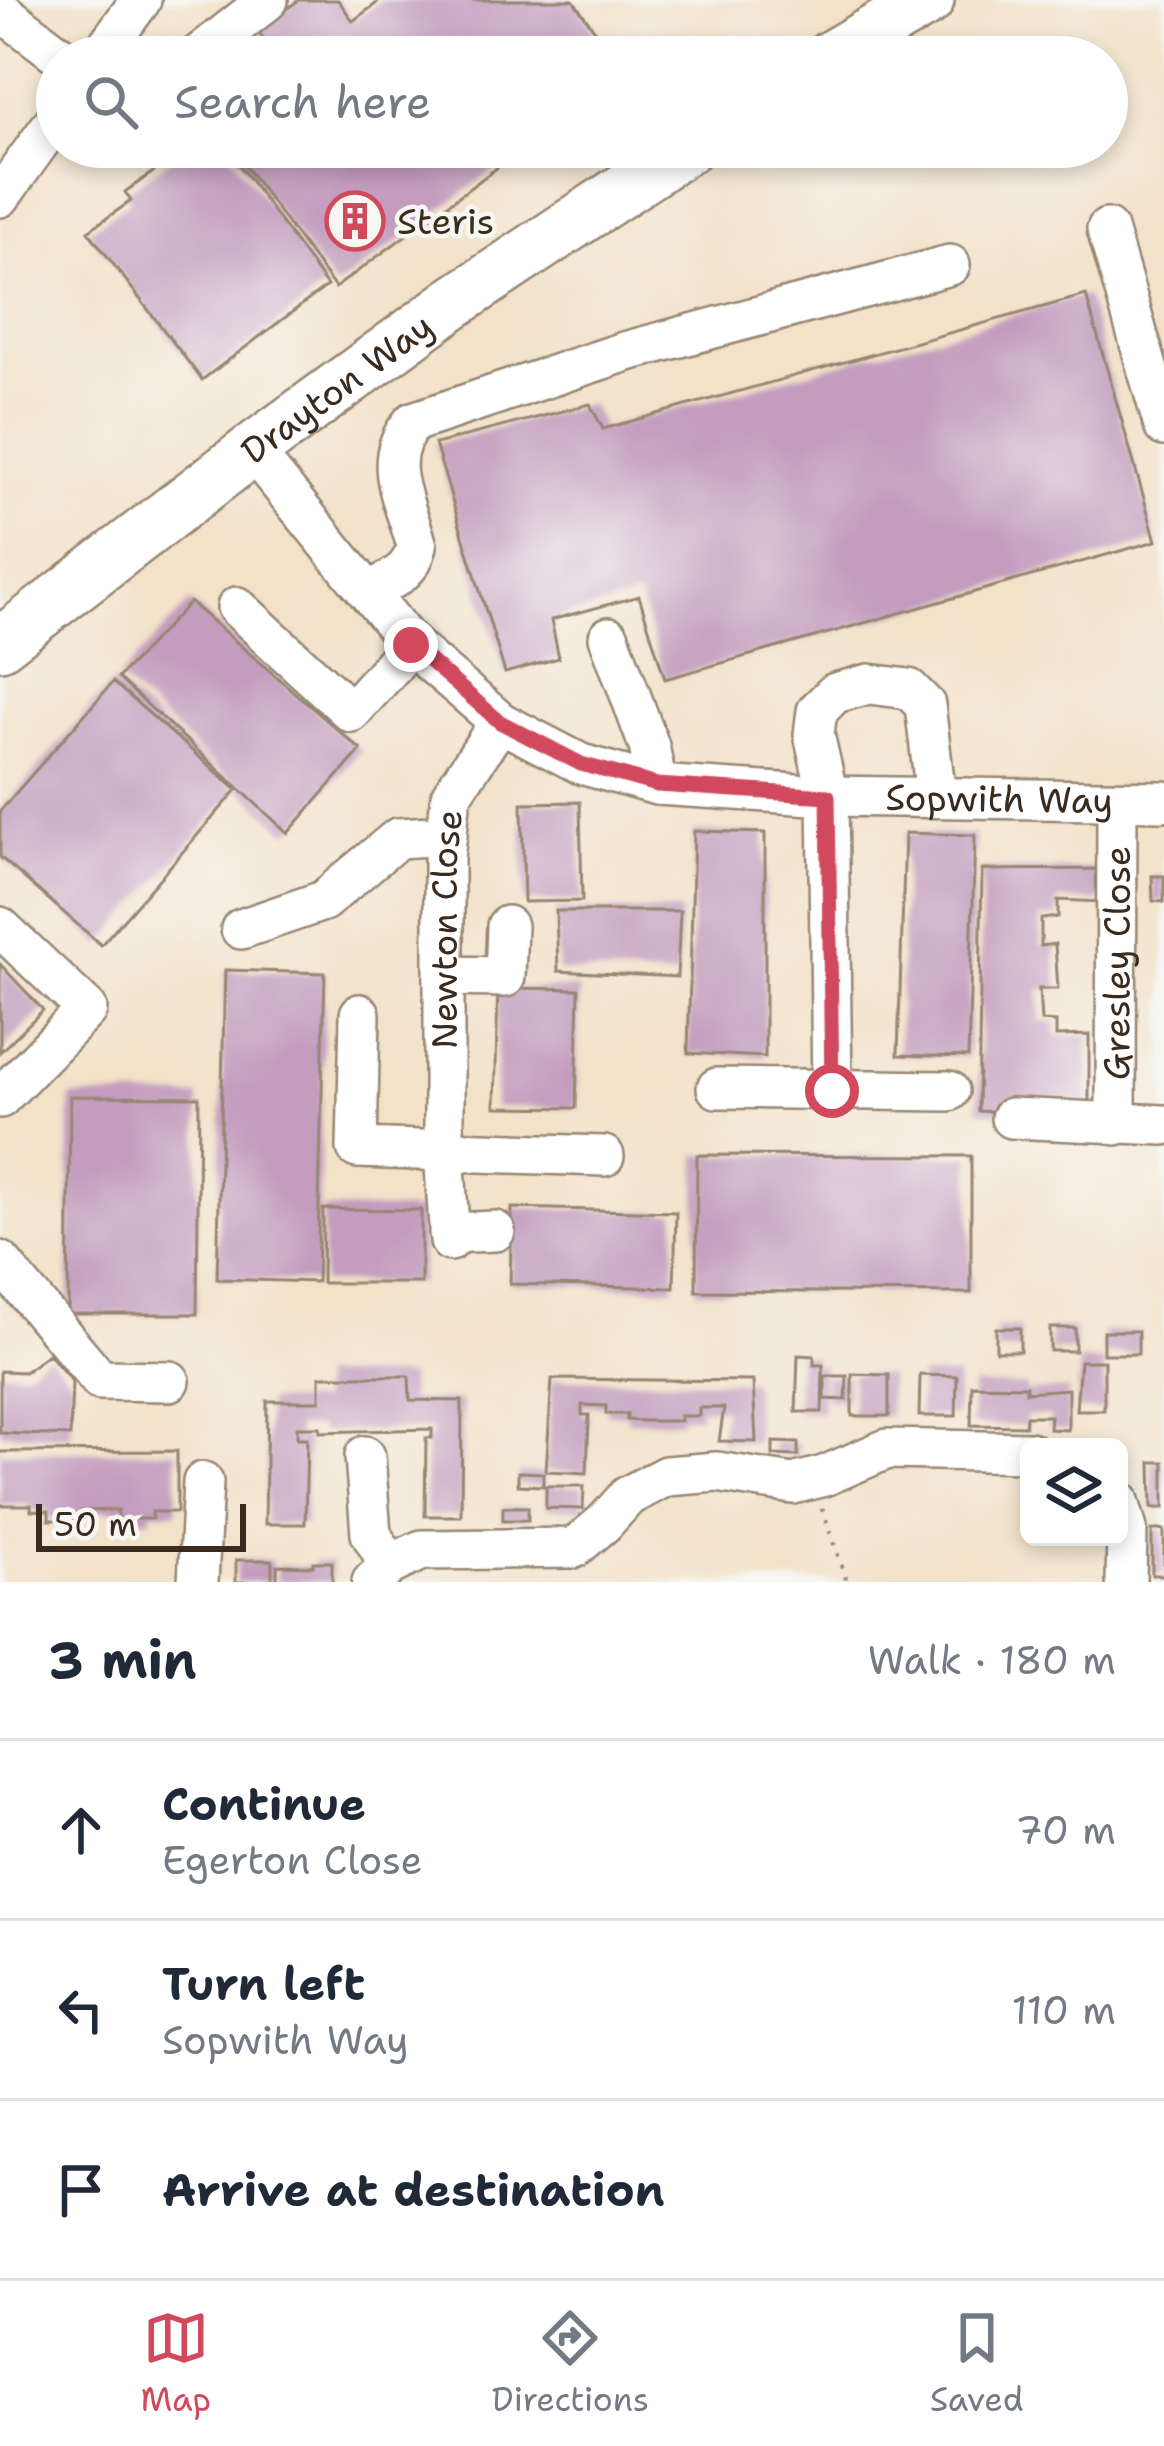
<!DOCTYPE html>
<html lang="en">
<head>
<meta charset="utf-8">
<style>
	body { margin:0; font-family:"Shantell Sans",sans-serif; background:#f2f2f3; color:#1f2937 }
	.controls { position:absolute; right:36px; bottom:36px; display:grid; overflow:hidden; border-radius:18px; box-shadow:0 6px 18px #0003 }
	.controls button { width:108px; height:108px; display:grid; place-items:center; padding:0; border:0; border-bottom:3px solid #e0e1e3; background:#fff; color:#1f2937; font:60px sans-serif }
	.scale { position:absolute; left:36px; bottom:30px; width:210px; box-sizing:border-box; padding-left:12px; border:6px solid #3b2a1e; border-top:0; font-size:33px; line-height:42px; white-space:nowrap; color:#3b2a1e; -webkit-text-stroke:9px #f6f6f2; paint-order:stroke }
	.stop { position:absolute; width:36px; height:36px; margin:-27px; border:9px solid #d1495b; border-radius:50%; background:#fff }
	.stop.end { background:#d1495b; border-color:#fff; box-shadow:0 3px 12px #0008 }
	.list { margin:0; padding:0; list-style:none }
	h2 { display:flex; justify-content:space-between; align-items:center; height:156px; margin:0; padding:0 48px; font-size:51px }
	h2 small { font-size:39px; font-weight:400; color:#747a83 }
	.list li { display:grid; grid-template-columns:78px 1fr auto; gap:36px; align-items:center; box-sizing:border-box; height:180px; padding:0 48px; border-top:3px solid #e0e1e3 }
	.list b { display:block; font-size:45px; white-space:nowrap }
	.list p { margin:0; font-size:39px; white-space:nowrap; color:#747a83 }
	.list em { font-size:39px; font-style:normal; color:#747a83 }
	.icon { flex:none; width:66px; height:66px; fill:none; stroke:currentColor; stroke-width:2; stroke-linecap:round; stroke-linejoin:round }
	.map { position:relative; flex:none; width:1164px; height:1582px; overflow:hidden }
	.search { position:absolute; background:#fff; box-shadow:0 6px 18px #0003; left:36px; right:36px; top:36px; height:132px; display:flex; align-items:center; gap:30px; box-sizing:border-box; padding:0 42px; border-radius:66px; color:#747a83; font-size:45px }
	.sheet { height:696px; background:#fff }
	nav { display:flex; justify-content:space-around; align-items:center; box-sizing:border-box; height:168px; border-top:3px solid #e0e1e3; background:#fff; font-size:33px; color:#747a83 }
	nav a { display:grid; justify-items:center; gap:6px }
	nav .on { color:#d1495b }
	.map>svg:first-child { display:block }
</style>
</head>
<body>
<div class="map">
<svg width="1164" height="1582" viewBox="0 0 1164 1582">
	<rect width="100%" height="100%" fill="#f6f6f2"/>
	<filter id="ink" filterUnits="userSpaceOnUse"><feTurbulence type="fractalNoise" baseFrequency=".00833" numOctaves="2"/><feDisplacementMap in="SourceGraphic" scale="24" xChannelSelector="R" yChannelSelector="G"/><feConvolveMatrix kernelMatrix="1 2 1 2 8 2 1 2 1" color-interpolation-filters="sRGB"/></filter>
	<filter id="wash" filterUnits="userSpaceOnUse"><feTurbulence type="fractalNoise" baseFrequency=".004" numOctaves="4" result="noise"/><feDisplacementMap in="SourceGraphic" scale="48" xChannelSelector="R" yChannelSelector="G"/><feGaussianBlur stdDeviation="2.7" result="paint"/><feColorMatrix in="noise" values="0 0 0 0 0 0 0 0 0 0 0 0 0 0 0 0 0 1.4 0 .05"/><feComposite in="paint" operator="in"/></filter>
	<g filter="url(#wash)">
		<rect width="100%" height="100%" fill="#f3e1c8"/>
		<g id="blocks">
			<!-- building -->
			<path fill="#c39cbe" d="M299,0H338L353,21L381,0H573L614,57H278L257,30Z
				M188,147H226L327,286L202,380L88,231L131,201L125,192Z
				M246,147H525L335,288L236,154Z
				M1086,295L1156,541L665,679L639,596L551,620L559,658L505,673L435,444L590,404L603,429Z
				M190,602L361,750L288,833L118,678Z
				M113,682L237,790L101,945L0,857V811Z
				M580,802L582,901L524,902L522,803Z
				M694,831L765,833V1057L688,1053Z
				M905,833L975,835L968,1057L898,1055Z
				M1102,869L1101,902L1058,900V917L1041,919V946L1055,944L1058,989H1039L1041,1021L1056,1022V1036L1089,1035V1103L1051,1114L978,1111L982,870Z
				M1152,876H1164V902L1153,901Z
				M556,911H680L677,977L558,971Z
				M0,964L43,1010L0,1052Z
				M225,970L325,973L317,1282L217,1279Z
				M498,988L579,989L576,1108L495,1107Z
				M70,1096L199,1097L197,1314H68Z
				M697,1155L971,1156V1293L696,1291Z
				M512,1208L676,1212L674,1288L510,1284Z
				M323,1209L421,1210V1283H322Z
				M996,1328H1020V1351H996Z
				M1050,1328H1075V1351H1050Z
				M1103,1331H1138V1354H1103Z
				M48,1354L72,1381L70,1436L0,1433V1371L25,1372Z
				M798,1355L814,1356V1365H823L822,1412H796Z
				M1080,1361H1104V1410H1076Z
				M852,1374L889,1375V1416H852Z
				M920,1375L957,1376L956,1416H919Z
				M320,1376H409L410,1400L462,1401L461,1516H425L426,1438H432V1429L320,1432V1427H297V1438H307L305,1524H265L267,1401H320Z
				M825,1376H847L846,1400L825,1399Z
				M552,1379L753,1381L756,1442L719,1441L724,1408H699V1416H680L681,1421H645L627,1420V1414H606V1406L582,1405V1415H589L587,1473L546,1471Z
				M972,1385L1026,1386V1392L1068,1389V1430L1049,1429L1050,1416H1026L1025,1426L971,1425Z
				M773,1442L798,1443V1456L773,1455Z
				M177,1451V1512H152V1519H118V1510L81,1511L82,1520H49V1511L31,1510V1505H0V1452Z
				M1151,1462H1164V1508H1152Z
				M518,1472L543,1473V1486L518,1485Z
				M546,1486H584L583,1509L546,1508Z
				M503,1507H528V1520H503Z
				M1152,1530H1164V1575H1152Z
				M236,1560H272V1582H236Z
				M313,1562H332V1582H277V1565L313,1566Z"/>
		</g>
	</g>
	<g filter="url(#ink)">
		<use href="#blocks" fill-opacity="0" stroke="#978673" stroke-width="3"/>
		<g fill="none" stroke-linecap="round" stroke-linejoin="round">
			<defs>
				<g id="minor">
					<path d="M0,10L62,57"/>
					<path d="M99,57L141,0"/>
					<path d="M196,57L268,0"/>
					<path d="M0,197L57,118"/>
					<path d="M1107,229L1164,426"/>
					<path id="s1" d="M252,450L411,645L500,722L581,764L657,785L828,796L1164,801"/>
					<path d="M369,592C392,579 411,573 417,546C405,501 379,460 413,422L624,352L950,265"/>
					<path d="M237,607L351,712L411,645"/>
					<path d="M609,637L649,746L657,785"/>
					<path d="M0,927L87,1009L0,1098"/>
					<path d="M241,929L323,901L398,838L447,835"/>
					<path d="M444,976L505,977L507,926"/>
					<path d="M360,1014L357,1148L604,1156"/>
					<path d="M717,1088L949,1091"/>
					<path d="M832,1091L828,796L814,734L817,711L835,693L869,684L909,689L925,705L936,797"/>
					<path d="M1011,1118L1164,1125"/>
					<path id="s2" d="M1116,1125L1117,801"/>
					<path d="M449,1233L495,1231"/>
					<path id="s3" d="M450,1241L444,1152V858L451,796L500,722"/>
					<path d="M0,1261L100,1380L170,1381"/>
					<path d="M365,1456L371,1534L390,1565"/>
					<path d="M1119,1501L1127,1529L1126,1582"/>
					<path d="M198,1582L203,1482"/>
					<path d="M372,1582L390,1565L422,1550L574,1548L604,1523L628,1496L666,1476L717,1472L793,1484L824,1476L887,1449L1029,1452"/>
				</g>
				<g id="major">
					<path d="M830,57L928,0"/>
					<path id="s4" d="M0,644L252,450L453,303L688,147"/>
				</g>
			</defs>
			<!-- minor casing -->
			<use href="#minor" stroke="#978673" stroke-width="44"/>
			<!-- major casing -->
			<use href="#major" stroke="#978673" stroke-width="56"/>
			<!-- path -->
			<path stroke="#978673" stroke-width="4.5" stroke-dasharray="3 9" stroke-linecap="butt" d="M822,1508L847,1582"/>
			<!-- minor -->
			<use href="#minor" stroke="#fff" stroke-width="39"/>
			<!-- major -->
			<use href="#major" stroke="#fff" stroke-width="51"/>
		</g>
	</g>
	<g fill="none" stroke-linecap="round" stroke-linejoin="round" filter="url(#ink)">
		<!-- route -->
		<path stroke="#d1495b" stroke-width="15" d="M411,645L500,722L581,764L657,785L828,796L832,1091"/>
	</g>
	<!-- icons -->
	<defs>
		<symbol id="building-ring" viewBox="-11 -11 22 22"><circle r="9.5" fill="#f6f6f2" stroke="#d1495b" stroke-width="1.5"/><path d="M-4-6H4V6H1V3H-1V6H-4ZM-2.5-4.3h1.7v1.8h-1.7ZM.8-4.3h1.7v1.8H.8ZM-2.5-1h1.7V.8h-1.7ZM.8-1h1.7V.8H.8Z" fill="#d1495b"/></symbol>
	</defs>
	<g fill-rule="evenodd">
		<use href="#building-ring" x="322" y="188" width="66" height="66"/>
	</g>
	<g text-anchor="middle" stroke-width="9" stroke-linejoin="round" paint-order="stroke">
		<!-- poi labels -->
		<g font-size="36" fill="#3b2a1e" stroke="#f6f6f2" text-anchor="start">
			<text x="397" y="234">Steris</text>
		</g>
		<!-- street labels -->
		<g font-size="36" fill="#3b2a1e" stroke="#f6f6f2">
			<text dy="13" stroke="none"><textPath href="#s4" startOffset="423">Drayton Way</textPath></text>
			<text dy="13" stroke="none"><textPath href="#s1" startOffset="882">Sopwith Way</textPath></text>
			<text dy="13" stroke="none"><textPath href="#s3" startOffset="312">Newton Close</textPath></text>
			<text dy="13" stroke="none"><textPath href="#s2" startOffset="162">Gresley Close</textPath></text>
		</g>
	</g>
</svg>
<div class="controls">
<button><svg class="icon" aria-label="layers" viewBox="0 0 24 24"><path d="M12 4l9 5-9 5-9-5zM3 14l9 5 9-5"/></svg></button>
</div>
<div class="scale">50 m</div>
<div class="stop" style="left:832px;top:1091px"></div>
<div class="stop end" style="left:411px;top:645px"></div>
<div class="search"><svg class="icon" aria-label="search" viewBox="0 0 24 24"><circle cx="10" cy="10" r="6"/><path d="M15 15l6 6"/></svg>Search here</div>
</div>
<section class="sheet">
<h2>3 min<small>Walk · 180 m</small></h2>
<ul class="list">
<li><svg class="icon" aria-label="ahead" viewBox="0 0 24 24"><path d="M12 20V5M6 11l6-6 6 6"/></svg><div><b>Continue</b><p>Egerton Close</p></div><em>70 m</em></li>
<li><svg class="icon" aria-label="left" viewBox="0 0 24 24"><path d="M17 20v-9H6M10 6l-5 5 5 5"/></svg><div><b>Turn left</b><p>Sopwith Way</p></div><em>110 m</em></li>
<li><svg class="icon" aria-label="arrive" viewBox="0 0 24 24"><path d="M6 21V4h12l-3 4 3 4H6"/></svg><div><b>Arrive at destination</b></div></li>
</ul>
</section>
<nav>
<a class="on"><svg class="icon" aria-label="map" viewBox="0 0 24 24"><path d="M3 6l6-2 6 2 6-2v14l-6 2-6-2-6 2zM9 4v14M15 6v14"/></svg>Map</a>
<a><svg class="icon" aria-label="directions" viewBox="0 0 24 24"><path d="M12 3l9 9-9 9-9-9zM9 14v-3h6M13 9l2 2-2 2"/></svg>Directions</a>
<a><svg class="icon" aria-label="saved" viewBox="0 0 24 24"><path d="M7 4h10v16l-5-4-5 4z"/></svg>Saved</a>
</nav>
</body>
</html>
